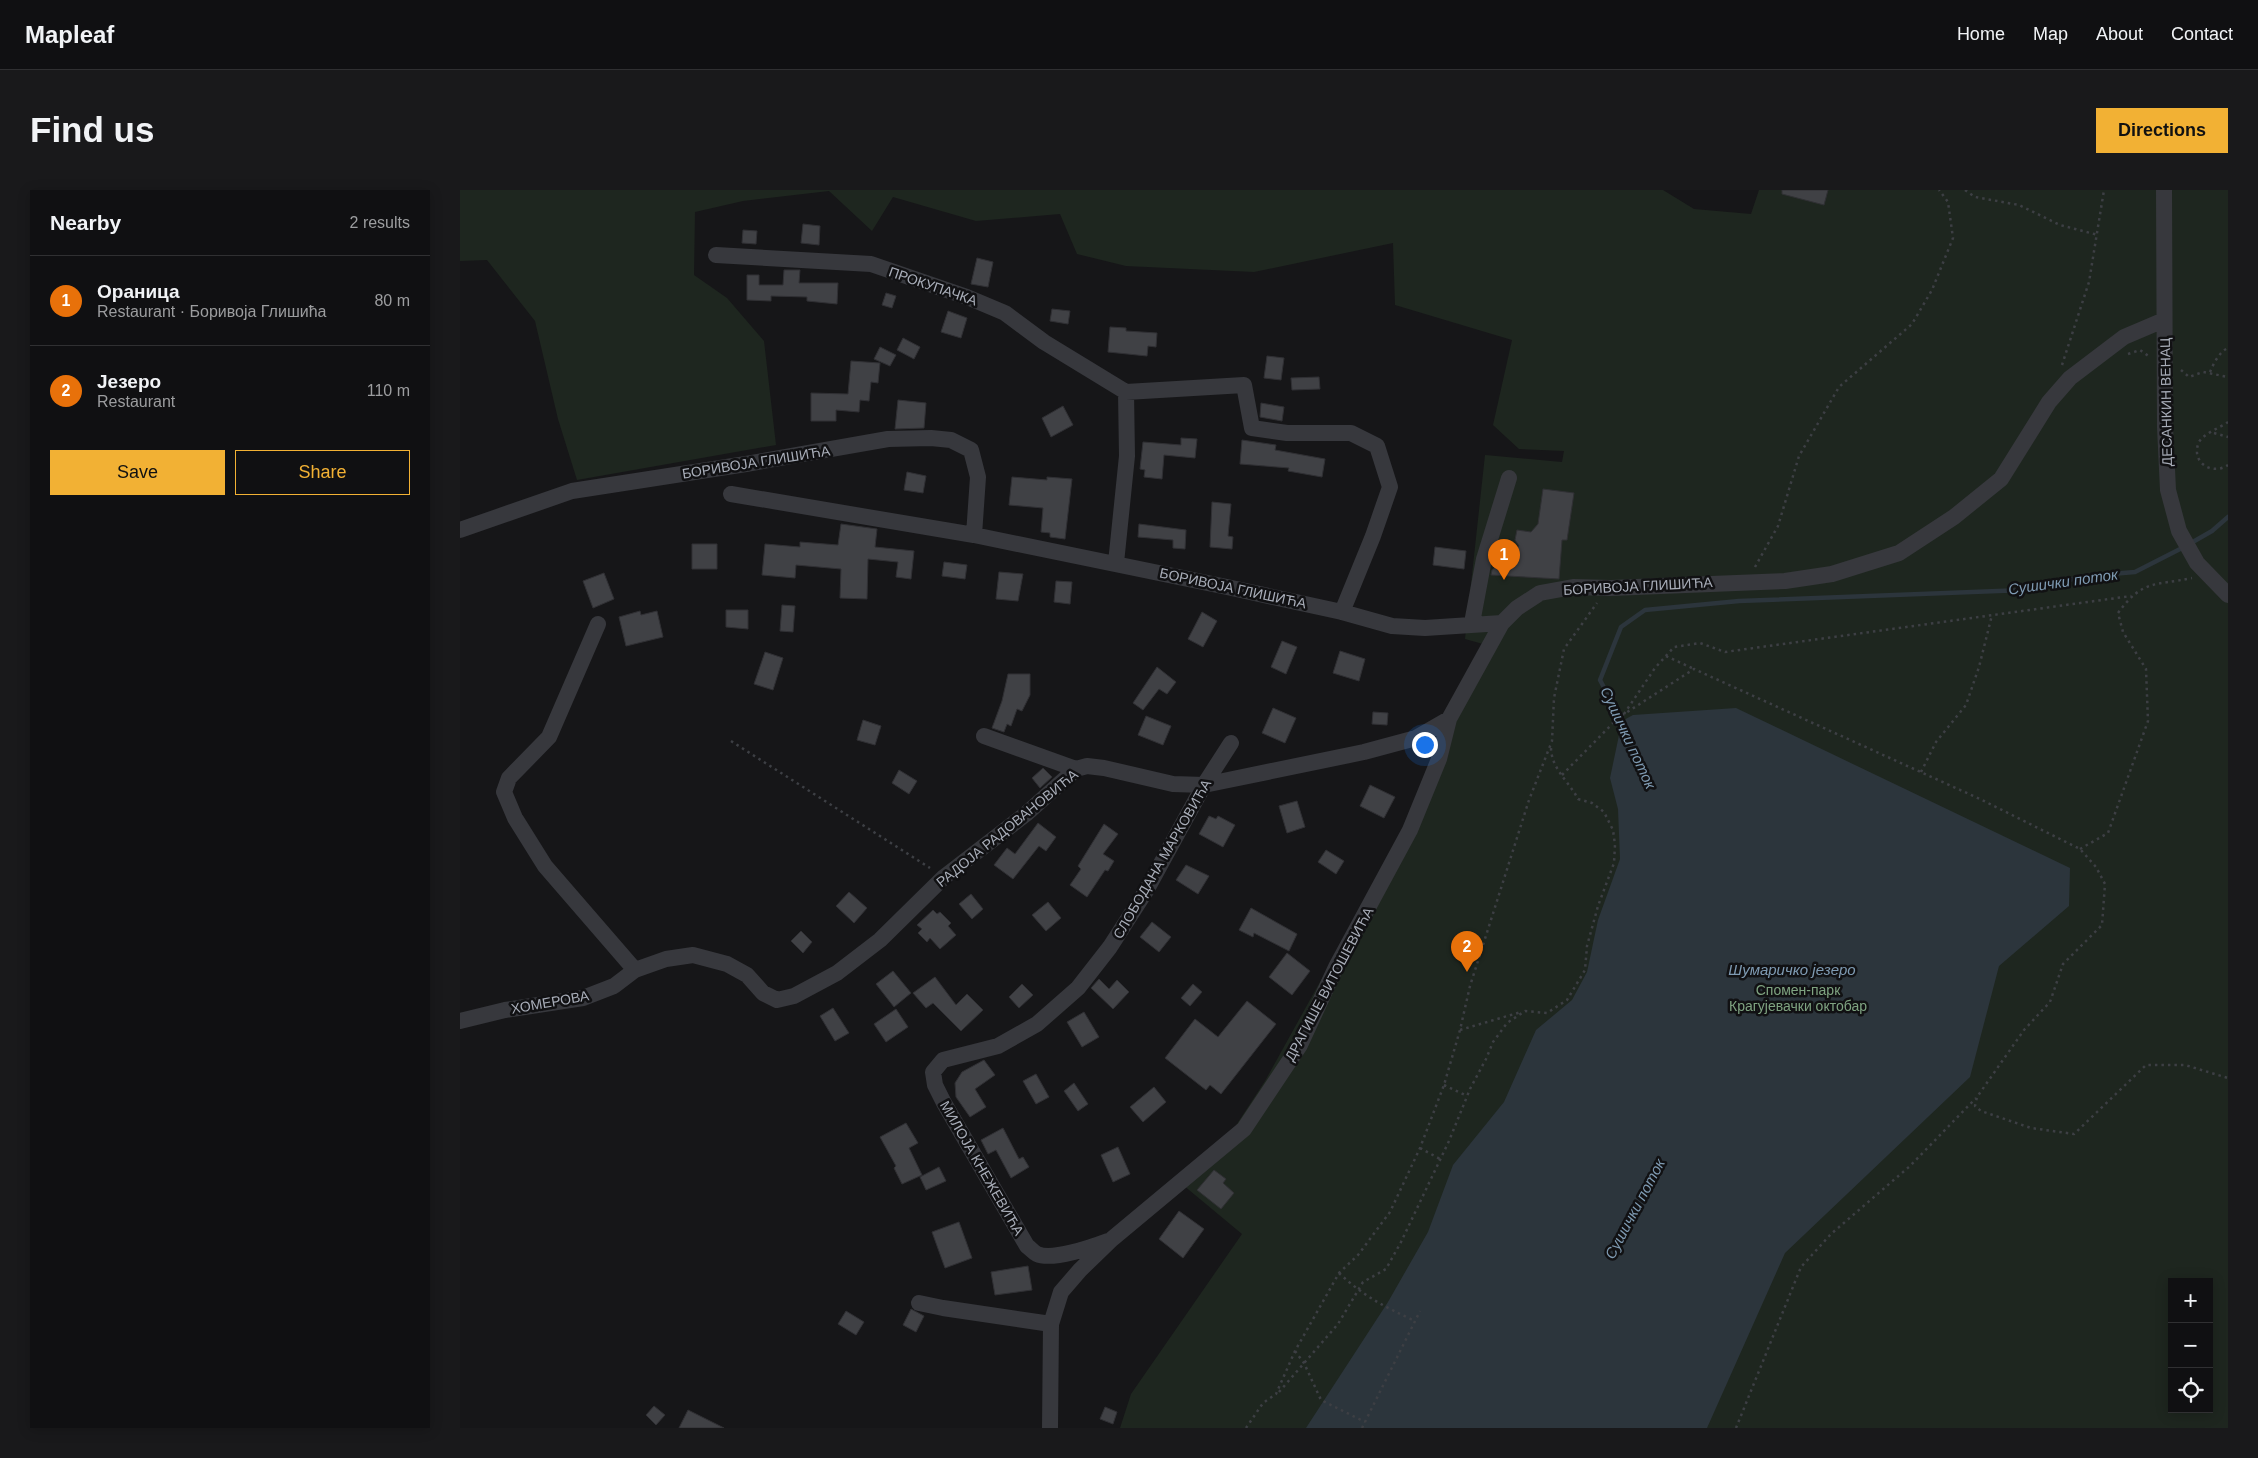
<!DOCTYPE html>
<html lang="en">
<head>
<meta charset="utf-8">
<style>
	body { margin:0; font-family:Helvetica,sans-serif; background:#19191b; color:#f1f3f6 }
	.controls { position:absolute; right:15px; bottom:15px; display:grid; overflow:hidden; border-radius:0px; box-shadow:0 2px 12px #0003 }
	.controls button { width:45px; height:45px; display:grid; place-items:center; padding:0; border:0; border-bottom:1px solid #303032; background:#101012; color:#f1f3f6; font:25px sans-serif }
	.you { position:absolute; left:964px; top:554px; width:18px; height:18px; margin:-12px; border:4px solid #fff; border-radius:50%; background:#1a73e8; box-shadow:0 0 0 8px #1a73e833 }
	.badge { display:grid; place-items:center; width:32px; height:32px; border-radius:50%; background:#f2b134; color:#fff; font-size:16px; font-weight:700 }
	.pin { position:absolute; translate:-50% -41px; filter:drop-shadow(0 1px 2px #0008) }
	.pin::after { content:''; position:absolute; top:26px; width:18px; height:15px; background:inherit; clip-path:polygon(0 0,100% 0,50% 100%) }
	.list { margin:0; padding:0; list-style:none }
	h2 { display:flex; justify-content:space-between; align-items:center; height:65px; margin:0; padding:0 20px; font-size:21px }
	h2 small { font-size:16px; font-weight:400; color:#9c9d9f }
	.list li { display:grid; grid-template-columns:32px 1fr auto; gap:15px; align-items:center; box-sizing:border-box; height:90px; padding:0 20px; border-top:1px solid #303032 }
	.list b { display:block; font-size:19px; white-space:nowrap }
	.list p { margin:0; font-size:16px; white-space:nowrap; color:#9c9d9f }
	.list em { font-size:16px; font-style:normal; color:#9c9d9f }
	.actions { display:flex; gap:10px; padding:15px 20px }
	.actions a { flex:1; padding:11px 0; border:1px solid #f2b134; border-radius:0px; text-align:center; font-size:18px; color:#f2b134 }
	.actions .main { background:#f2b134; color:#111 }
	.icon { flex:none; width:28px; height:28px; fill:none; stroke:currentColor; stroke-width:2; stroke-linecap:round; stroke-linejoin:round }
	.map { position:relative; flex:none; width:1768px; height:1238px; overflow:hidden; border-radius:0px }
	header { display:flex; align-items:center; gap:30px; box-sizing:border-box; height:70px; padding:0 25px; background:#101012; border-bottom:1px solid #303032 }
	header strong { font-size:24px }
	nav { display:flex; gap:28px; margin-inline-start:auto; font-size:18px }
	.intro { display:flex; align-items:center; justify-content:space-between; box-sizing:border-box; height:120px; padding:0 30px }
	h1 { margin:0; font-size:35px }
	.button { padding:12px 22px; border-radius:0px; background:#f2b134; color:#111; font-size:18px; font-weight:700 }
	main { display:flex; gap:30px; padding:0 30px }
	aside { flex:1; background:#101012; border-radius:0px; box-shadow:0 2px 12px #0003 }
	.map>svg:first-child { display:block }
</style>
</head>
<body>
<header>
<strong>Mapleaf</strong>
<nav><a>Home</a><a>Map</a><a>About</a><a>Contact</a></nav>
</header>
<div class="intro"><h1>Find us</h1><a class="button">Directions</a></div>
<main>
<aside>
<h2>Nearby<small>2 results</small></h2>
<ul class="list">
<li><span class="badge" style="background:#e8710a">1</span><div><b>Ораница</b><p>Restaurant · Боривоја Глишића</p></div><em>80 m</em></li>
<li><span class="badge" style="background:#e8710a">2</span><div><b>Језеро</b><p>Restaurant</p></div><em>110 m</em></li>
</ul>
<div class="actions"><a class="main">Save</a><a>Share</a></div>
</aside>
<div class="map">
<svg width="1768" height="1238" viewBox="0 0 1768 1238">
	<rect width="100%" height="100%" fill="#161618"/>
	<!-- green -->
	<path fill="#1e261f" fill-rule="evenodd" d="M0,0H1203L1234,19L1291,24L1299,0H1768V1238H660L671,1204L782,1044L717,990L773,940L805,891L937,653L1023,454L1005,449L1025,265L1102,272L1104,261L1059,259L1033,235L1052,150L935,115L933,53L794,82L666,76L617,64L600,24L516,31L433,7L412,41L369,1L283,11L235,22L234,85L267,108L304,151L316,255L117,290L98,229L75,131L27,70L0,71ZM1712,1092H1749V1219H1712Z"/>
	<!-- water -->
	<path fill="#2c353c" d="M1276,518L1610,678L1609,716L1539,776L1510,887L1325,1063L1247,1238H846L928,1112L968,1042L993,975L1044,912L1076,840L1112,810L1127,782L1138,730L1160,669L1158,619L1150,588L1162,531L1173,525Z"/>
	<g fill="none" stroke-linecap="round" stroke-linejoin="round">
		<!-- stream -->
		<path stroke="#2c353c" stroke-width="4.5" d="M1731,353L1752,341L1768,327
			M1164,535L1140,490L1161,437L1185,420L1279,411L1564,400L1627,386L1675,382L1724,357"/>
	</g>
	<!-- building -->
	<path fill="#404145" stroke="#303034" d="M1322,0H1368L1364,15L1322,4Z
		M343,34L360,36L359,55L341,53Z
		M283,40L297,41L296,54L282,53Z
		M517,68L533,72L528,97L511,94Z
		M324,80H340L339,93H378L377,114L347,111V107L311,106V111L287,110V85H299V95H323Z
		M426,103L436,106L432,118L422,115Z
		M592,119L610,121L608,134L590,131Z
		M488,121L507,128L501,148L481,142Z
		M650,137L666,138V141L697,143L696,157L688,156L687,166L648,162Z
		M443,148L460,157L454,169L437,160Z
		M420,157L436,165L430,176L414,169Z
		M807,166L824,168L821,190L804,188Z
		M391,171L420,173L418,193L411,192L409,211L400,210L399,222L376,220V231H351V203L388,204Z
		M859,187L860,199L832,200L831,188Z
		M438,210L466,213L464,238L435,239Z
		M801,213L824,217L822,231L800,227Z
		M603,216L613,235L591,247L582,228Z
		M721,248L737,249L735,268L704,265L702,289L684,287L685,280L680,279L683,252L721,255Z
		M782,250L816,255L815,260L865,269L862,287L828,281L829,278L780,274Z
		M447,282L466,286L463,303L444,300Z
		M552,287L587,290V287L612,289L605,349L590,347V343L581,342L583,318L549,315Z
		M1083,299L1114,303L1107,350H1102L1099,389L1031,385L1032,380L1059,356L1055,350L1057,340L1071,342L1078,334Z
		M752,312L771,314L768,346L773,347L772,359L750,357Z
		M381,334L417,339L415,357L454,361L451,389L436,387L438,372L408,369L407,409L380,408L381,379L336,375L335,388L302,385L305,354L340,357V352L378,355Z
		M679,334L726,340L725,359L713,358V350L678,347Z
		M232,354H257V379H232Z
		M975,357L1006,361L1004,379L973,375Z
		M484,372L507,375L505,389L482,386Z
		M539,382L563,384L558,411L536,409Z
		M144,383L154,409L133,418L123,391Z
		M596,391L612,392L610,414L594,412Z
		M322,415L335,416L333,442L320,441Z
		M266,420H288V439L266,437Z
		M180,421L181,425L197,421L203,447L166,456L159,427Z
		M742,422L757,431L743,457L728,449Z
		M822,451L837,457L826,484L811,477Z
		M880,461L905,469L899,491L873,483Z
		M305,462L323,468L313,500L294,494Z
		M697,477L716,492L707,504L699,499L683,520L673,513Z
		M548,484H570V505L562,521L557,519L551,536L547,534L544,542L532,538L542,511Z
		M813,518L836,528L825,553L802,543Z
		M913,522L928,523L927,535L912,534Z
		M686,526L711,536L703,555L678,545Z
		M403,530L421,536L415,555L397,550Z
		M583,578L592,587L580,598L572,588Z
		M439,580L457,591L449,604L432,593Z
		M910,595L935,607L924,628L900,616Z
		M837,611L845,637L827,643L819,616Z
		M749,626L756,629L758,626L775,635L763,657L739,644Z
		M578,633L596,647L586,661L579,656L553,689L534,675L547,658L555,664Z
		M644,634L658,644L643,664L654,671L648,681L645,680L627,707L610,695L621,679L618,676Z
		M866,660L884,671L876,684L858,672Z
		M726,675L749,686L738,704L716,690Z
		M389,702L407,718L394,733L376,716Z
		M511,704L523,719L512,729L499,714Z
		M588,712L601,728L586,741L572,725Z
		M791,718L837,744L829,761L794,743L793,747L779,740Z
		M473,720L477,724L480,722L491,733L488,736L496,745L480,759L470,748L467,752L458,743L462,739L457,735Z
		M692,732L711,747L699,762L680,747Z
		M341,741L352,752L343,763L331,751Z
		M827,763L850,781L832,805L809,787Z
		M433,781L451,803L434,817L416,794Z
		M475,787L496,815L507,804L523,820L501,841L473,813L466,818L453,803Z
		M639,789L649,799L657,790L669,802L653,819L631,798Z
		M562,794L573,805L559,818L549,807Z
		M733,794L742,802L730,816L721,808Z
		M787,811L816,834L761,904L750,895L746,900L705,868L735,829L758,847Z
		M373,818L389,843L375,851L360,826Z
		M436,819L448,837L426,852L414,834Z
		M624,822L639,847L622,857L607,832Z
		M524,870L535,885L515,899L526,917L510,927L496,907L495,893L502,882Z
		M576,884L589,907L576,914L563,891Z
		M614,893L628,914L618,921L604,901Z
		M694,897L706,912L683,932L670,917Z
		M446,933L458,953L449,958L462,985L442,994L434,978L436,976L420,947Z
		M543,938L559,969L563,967L569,977L551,988L536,960L528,964L521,950Z
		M658,957L670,984L653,992L641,965Z
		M479,977L486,991L466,1000L460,987Z
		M754,980L766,989L763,993L774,1003L761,1019L737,1000Z
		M719,1021L744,1039L723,1068L699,1049Z
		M499,1032L512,1068L485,1078L472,1042Z
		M568,1076L572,1100L535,1105L531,1082Z
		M451,1119L464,1126L456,1142L443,1135Z
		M386,1121L404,1132L396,1145L378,1134Z
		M194,1216L205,1225L196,1235L186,1225Z
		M645,1217L657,1222L653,1234L640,1229Z
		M228,1220L264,1238H219Z"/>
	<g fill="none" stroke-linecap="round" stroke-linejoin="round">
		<!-- path -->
		<path stroke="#3d3f44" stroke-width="2.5" stroke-dasharray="2.5 4" stroke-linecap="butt" d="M1505,0L1515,7L1559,15L1600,35L1638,45
			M1668,164L1680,160L1690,167
			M1602,175L1629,92L1644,0
			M1721,180L1729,187L1743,182L1768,187
			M1750,182C1754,173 1759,162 1768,158
			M1768,232C1760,238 1744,243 1739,252C1730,272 1752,286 1768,275
			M1754,243L1768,247
			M1295,377L1318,336L1339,266L1379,197L1452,134L1472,100L1493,48L1488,12L1479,0
			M1206,466L1234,479
			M1164,524L1195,478L1214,457L1240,453L1265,462L1671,406
			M271,551L470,678
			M1461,582L1476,552L1506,515L1519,477L1532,425
			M1102,585L1158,528L1234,479L1520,609L1620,659L1636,677L1645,694L1642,735L1603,774L1590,812L1564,840L1517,907L1515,916L1521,921L1571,938L1614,944L1686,875H1725L1768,888
			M1620,659L1648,643L1688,531L1686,479L1663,442L1658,423C1683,389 1694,396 1732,388
			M1000,840L1061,822
			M984,895L1007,906
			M960,958L980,969
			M879,1083C903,1106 925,1117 955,1131
			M835,1161L844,1173L861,1210L905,1232
			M819,1202L878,1134L903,1092L926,1079L941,1052L989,951L1010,899L1026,869L1033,852L1047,833L1065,821L1087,823L1107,810L1125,780L1127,756L1138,716L1154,673L1155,655L1153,640L1144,622L1132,613L1118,609C1108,590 1090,578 1091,555
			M786,1238L803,1213L816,1204L835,1161L879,1083L898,1065L930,1022L960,958L984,895L1000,840L1010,796L1069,610L1092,551L1094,508L1104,459L1137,413
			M902,1238L960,1121
			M1276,1238L1341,1077L1371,1044L1450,976L1516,908"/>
		<!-- minor -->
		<path stroke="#37383d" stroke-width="16" d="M1704,0L1705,237L1708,300L1719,341L1737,373L1768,405
			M256,65L411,74L507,107L545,123L584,152L666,202L667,266L656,373
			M666,202L784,195L792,238L827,243H891L917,256L930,297L913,346L882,422
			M271,304L514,345
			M0,340L112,301L286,274L428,249L471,248L491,250L511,260L518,287L514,345L767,397L882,422L932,436L965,438L1042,433
			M1012,433L1024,369L1049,288
			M138,434L89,547L49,588L44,602L55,628L85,676L175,780
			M524,546L616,579
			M0,831L45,820L123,808L154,796L175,780L206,769L233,765L267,774L287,785L303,803L317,810L334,806L377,783L420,750L484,687L566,624L616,579L627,576L644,578L713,594L744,595L904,562L956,548L989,529
			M648,1051C632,1057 592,1071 577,1064C573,1062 570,1058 567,1056L484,913L475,895L473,882L483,870L538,856L577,834L618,798L650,757L686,701L744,595L771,553
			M459,1113L483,1118L591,1134
			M590,1238L591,1134L601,1102L620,1080L652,1049L784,939L840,855L876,777L950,640L979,569L989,529L1042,433L1057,418L1080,403L1113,397L1151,398L1325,391L1372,384L1439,363L1494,327L1541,289L1589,212L1610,188L1664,147L1704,130"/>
	</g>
	<g text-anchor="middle" stroke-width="5" stroke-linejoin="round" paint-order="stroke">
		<!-- street labels -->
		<g font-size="14" fill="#a8adb8" stroke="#111113">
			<text transform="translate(473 96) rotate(19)" y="5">ПРОКУПАЧКА</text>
			<text transform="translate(1706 212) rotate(-91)" y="5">ДЕСАНКИН ВЕНАЦ</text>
			<text transform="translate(296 272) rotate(-9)" y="5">БОРИВОЈА ГЛИШИЋА</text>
			<text transform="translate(1178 396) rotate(-3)" y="5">БОРИВОЈА ГЛИШИЋА</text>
			<text transform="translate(773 398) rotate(12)" y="5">БОРИВОЈА ГЛИШИЋА</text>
			<text transform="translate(547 638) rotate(-39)" y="5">РАДОЈА РАДОВАНОВИЋА</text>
			<text transform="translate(702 669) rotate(-60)" y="5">СЛОБОДАНА МАРКОВИЋА</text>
			<text transform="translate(869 794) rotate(-62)" y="5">ДРАГИШЕ ВИТОШЕВИЋА</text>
			<text transform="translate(90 812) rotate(-10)" y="5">ХОМЕРОВА</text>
			<text transform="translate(522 978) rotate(60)" y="5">МИЛОЈА КНЕЖЕВИЋА</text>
		</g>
		<!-- park labels -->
		<g font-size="14" fill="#7fa381" stroke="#111113">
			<text x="1338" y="805">Спомен-парк<tspan x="1338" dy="16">Крагујевачки октобар</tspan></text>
		</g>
		<!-- water labels -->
		<g font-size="15" font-style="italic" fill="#7f9bb3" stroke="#111113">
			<text transform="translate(1603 392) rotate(-8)" y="5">Сушички поток</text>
			<text transform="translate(1168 548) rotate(65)" y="5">Сушички поток</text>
			<text x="1332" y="785">Шумаричко језеро</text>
			<text transform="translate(1175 1019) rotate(-62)" y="5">Сушички поток</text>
		</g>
	</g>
</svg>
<div class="controls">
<button>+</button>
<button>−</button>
<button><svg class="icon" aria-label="locate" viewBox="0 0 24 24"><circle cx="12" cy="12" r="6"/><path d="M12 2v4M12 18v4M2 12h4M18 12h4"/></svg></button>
</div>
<div class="you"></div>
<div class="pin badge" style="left:1044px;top:390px;background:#e8710a">1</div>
<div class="pin badge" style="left:1007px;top:782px;background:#e8710a">2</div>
</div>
</main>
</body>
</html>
